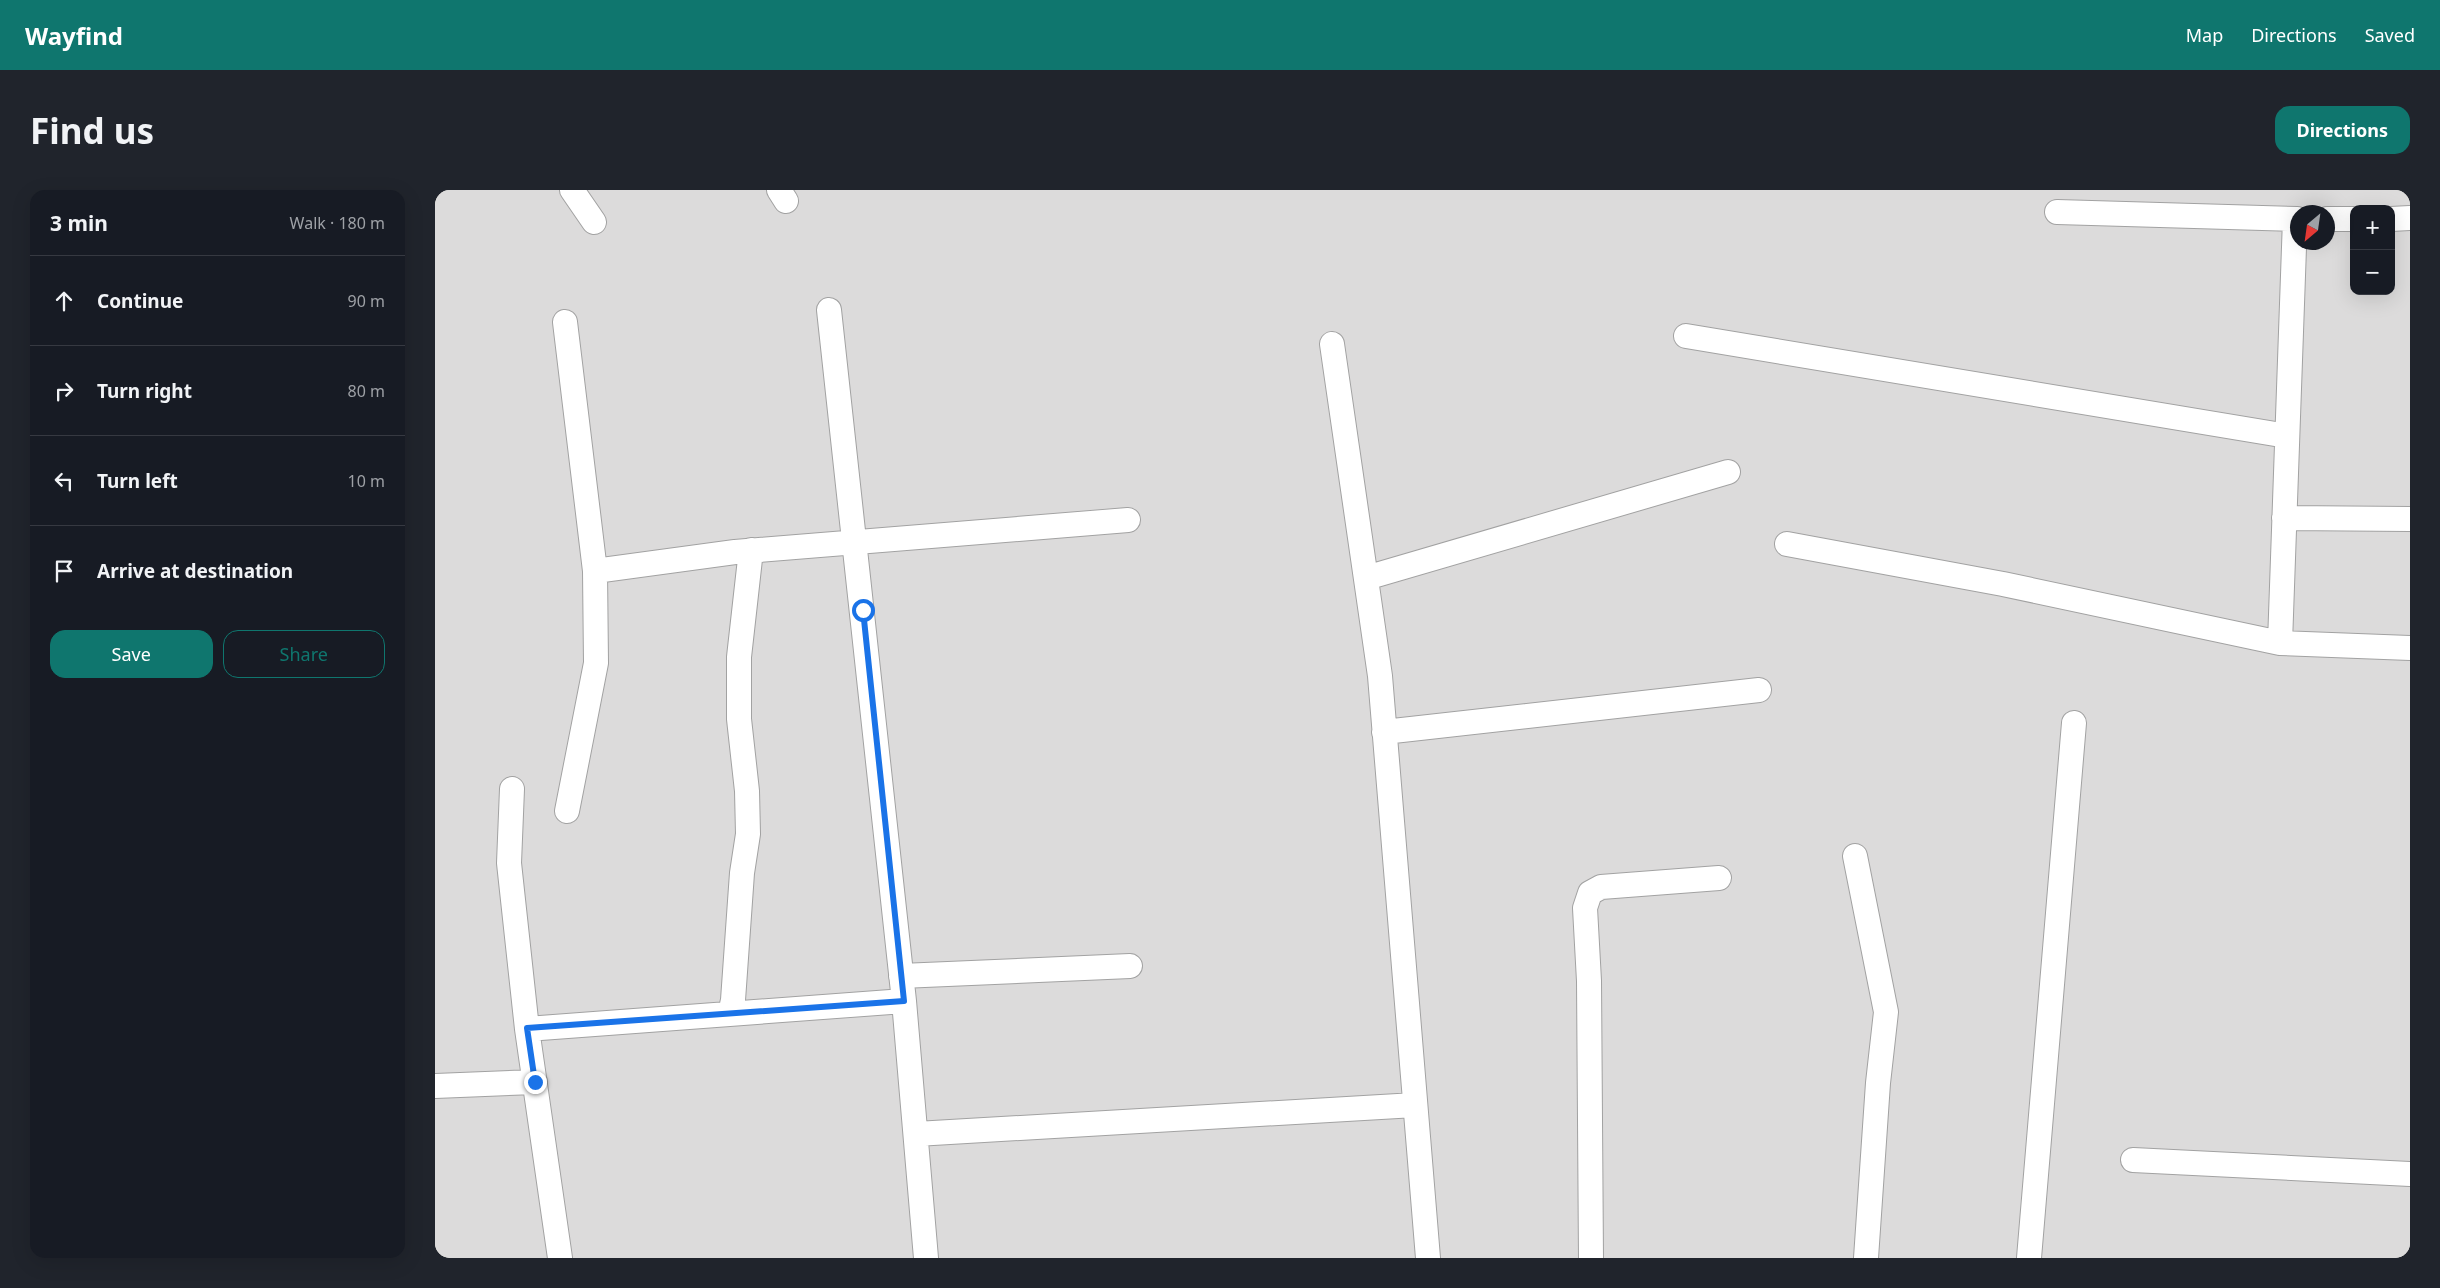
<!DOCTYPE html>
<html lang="en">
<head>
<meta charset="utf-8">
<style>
	body { margin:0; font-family:"Noto Sans",sans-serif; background:#20242c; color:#f1f3f6 }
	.controls { position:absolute; right:15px; top:15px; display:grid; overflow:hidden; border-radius:10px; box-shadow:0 5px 20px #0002 }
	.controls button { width:45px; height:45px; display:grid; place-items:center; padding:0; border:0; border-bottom:1px solid #363941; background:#171b24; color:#f1f3f6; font:25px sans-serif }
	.compass { position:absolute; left:1855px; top:15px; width:45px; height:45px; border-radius:50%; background:#171b24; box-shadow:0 5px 20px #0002; rotate:209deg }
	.stop { position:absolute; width:15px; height:15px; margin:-11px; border:4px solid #1a73e8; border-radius:50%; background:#fff }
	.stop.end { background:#1a73e8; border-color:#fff; box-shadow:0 1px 5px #0008 }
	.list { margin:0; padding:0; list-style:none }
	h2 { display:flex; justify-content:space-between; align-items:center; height:65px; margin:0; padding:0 20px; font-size:21px }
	h2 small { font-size:16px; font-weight:400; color:#9ea1a6 }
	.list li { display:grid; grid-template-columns:32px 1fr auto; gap:15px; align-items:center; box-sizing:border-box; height:90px; padding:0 20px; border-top:1px solid #363941 }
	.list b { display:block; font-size:19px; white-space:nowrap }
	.list em { font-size:16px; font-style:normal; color:#9ea1a6 }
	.actions { display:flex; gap:10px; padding:15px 20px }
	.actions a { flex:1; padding:11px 0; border:1px solid #0f766e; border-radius:15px; text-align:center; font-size:18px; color:#0f766e }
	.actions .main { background:#0f766e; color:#fff }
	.icon { flex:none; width:28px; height:28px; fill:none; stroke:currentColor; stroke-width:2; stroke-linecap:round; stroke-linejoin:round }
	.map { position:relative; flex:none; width:1975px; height:1068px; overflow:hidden; border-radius:15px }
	header { display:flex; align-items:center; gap:30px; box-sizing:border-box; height:70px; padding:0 25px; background:#0f766e; color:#fff }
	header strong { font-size:24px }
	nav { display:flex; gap:28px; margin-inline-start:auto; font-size:18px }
	.intro { display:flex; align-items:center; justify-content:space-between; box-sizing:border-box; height:120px; padding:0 30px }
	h1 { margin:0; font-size:35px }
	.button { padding:12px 22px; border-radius:15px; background:#0f766e; color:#fff; font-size:18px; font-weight:700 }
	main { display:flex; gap:30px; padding:0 30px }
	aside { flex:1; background:#171b24; border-radius:15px; box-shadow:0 5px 20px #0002 }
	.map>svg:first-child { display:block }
</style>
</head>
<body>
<header>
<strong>Wayfind</strong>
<nav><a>Map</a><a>Directions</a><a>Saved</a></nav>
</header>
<div class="intro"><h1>Find us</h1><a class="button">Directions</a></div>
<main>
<aside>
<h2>3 min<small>Walk · 180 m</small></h2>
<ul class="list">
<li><svg class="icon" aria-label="ahead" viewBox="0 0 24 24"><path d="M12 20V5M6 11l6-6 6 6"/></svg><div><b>Continue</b></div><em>90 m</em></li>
<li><svg class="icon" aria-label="right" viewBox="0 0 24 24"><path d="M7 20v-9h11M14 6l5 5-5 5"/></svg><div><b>Turn right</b></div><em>80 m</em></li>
<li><svg class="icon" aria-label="left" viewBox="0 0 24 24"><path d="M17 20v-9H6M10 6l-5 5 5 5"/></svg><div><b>Turn left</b></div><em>10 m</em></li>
<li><svg class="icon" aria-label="arrive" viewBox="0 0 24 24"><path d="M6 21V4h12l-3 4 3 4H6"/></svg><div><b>Arrive at destination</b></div></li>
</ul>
<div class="actions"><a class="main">Save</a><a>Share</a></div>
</aside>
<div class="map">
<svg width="1975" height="1068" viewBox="0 0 1975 1068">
	<rect width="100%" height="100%" fill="#eeece5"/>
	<!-- residential -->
	<path fill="#dcdbdb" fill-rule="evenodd" d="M0,0H1975V1068H0ZM1919,19H1956V101H1919ZM1862,22H1892V52H1862Z"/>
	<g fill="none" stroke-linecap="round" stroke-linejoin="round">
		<defs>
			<path id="street" d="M137,0L159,32
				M344,0L351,11
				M1622,22L1862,29
				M1892,29H1919
				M1956,29L1975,28
				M394,120L469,811L491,1068
				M130,132L160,381L161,473L132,621
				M1251,146L1852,246
				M897,154L945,486L993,1068
				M1849,328L1975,329
				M1352,354L1568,394L1845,453L1975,458
				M160,381L300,362L693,330
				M931,388L1293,282
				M1845,453L1860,29
				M949,542L1324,500
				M77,599L74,673L92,839L125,1068
				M1420,666L1451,822L1443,893L1431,1068
				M466,786L695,776
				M295,824L298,810L307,683L313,644L312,601L304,529V467L316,360
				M92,839L469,811
				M0,896L100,892
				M481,944L980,915
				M1698,970L1975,984
				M1156,1068L1154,791L1150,718L1155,703L1166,697L1284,688
				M1594,1068L1639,533"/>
		</defs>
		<!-- street casing -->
		<use href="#street" stroke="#a2a2a2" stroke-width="26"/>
		<!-- street -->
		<use href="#street" stroke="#fff" stroke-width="24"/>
	</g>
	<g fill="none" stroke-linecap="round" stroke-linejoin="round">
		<!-- route -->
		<path stroke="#1a73e8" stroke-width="6" d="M100,892L92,838L469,811L428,420"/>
	</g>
</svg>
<div class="controls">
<button>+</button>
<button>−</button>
</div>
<svg class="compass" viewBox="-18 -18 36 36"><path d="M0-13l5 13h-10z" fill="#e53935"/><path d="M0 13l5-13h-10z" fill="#9ea1a6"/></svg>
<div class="stop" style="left:428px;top:420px"></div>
<div class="stop end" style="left:100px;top:892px"></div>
</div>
</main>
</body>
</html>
